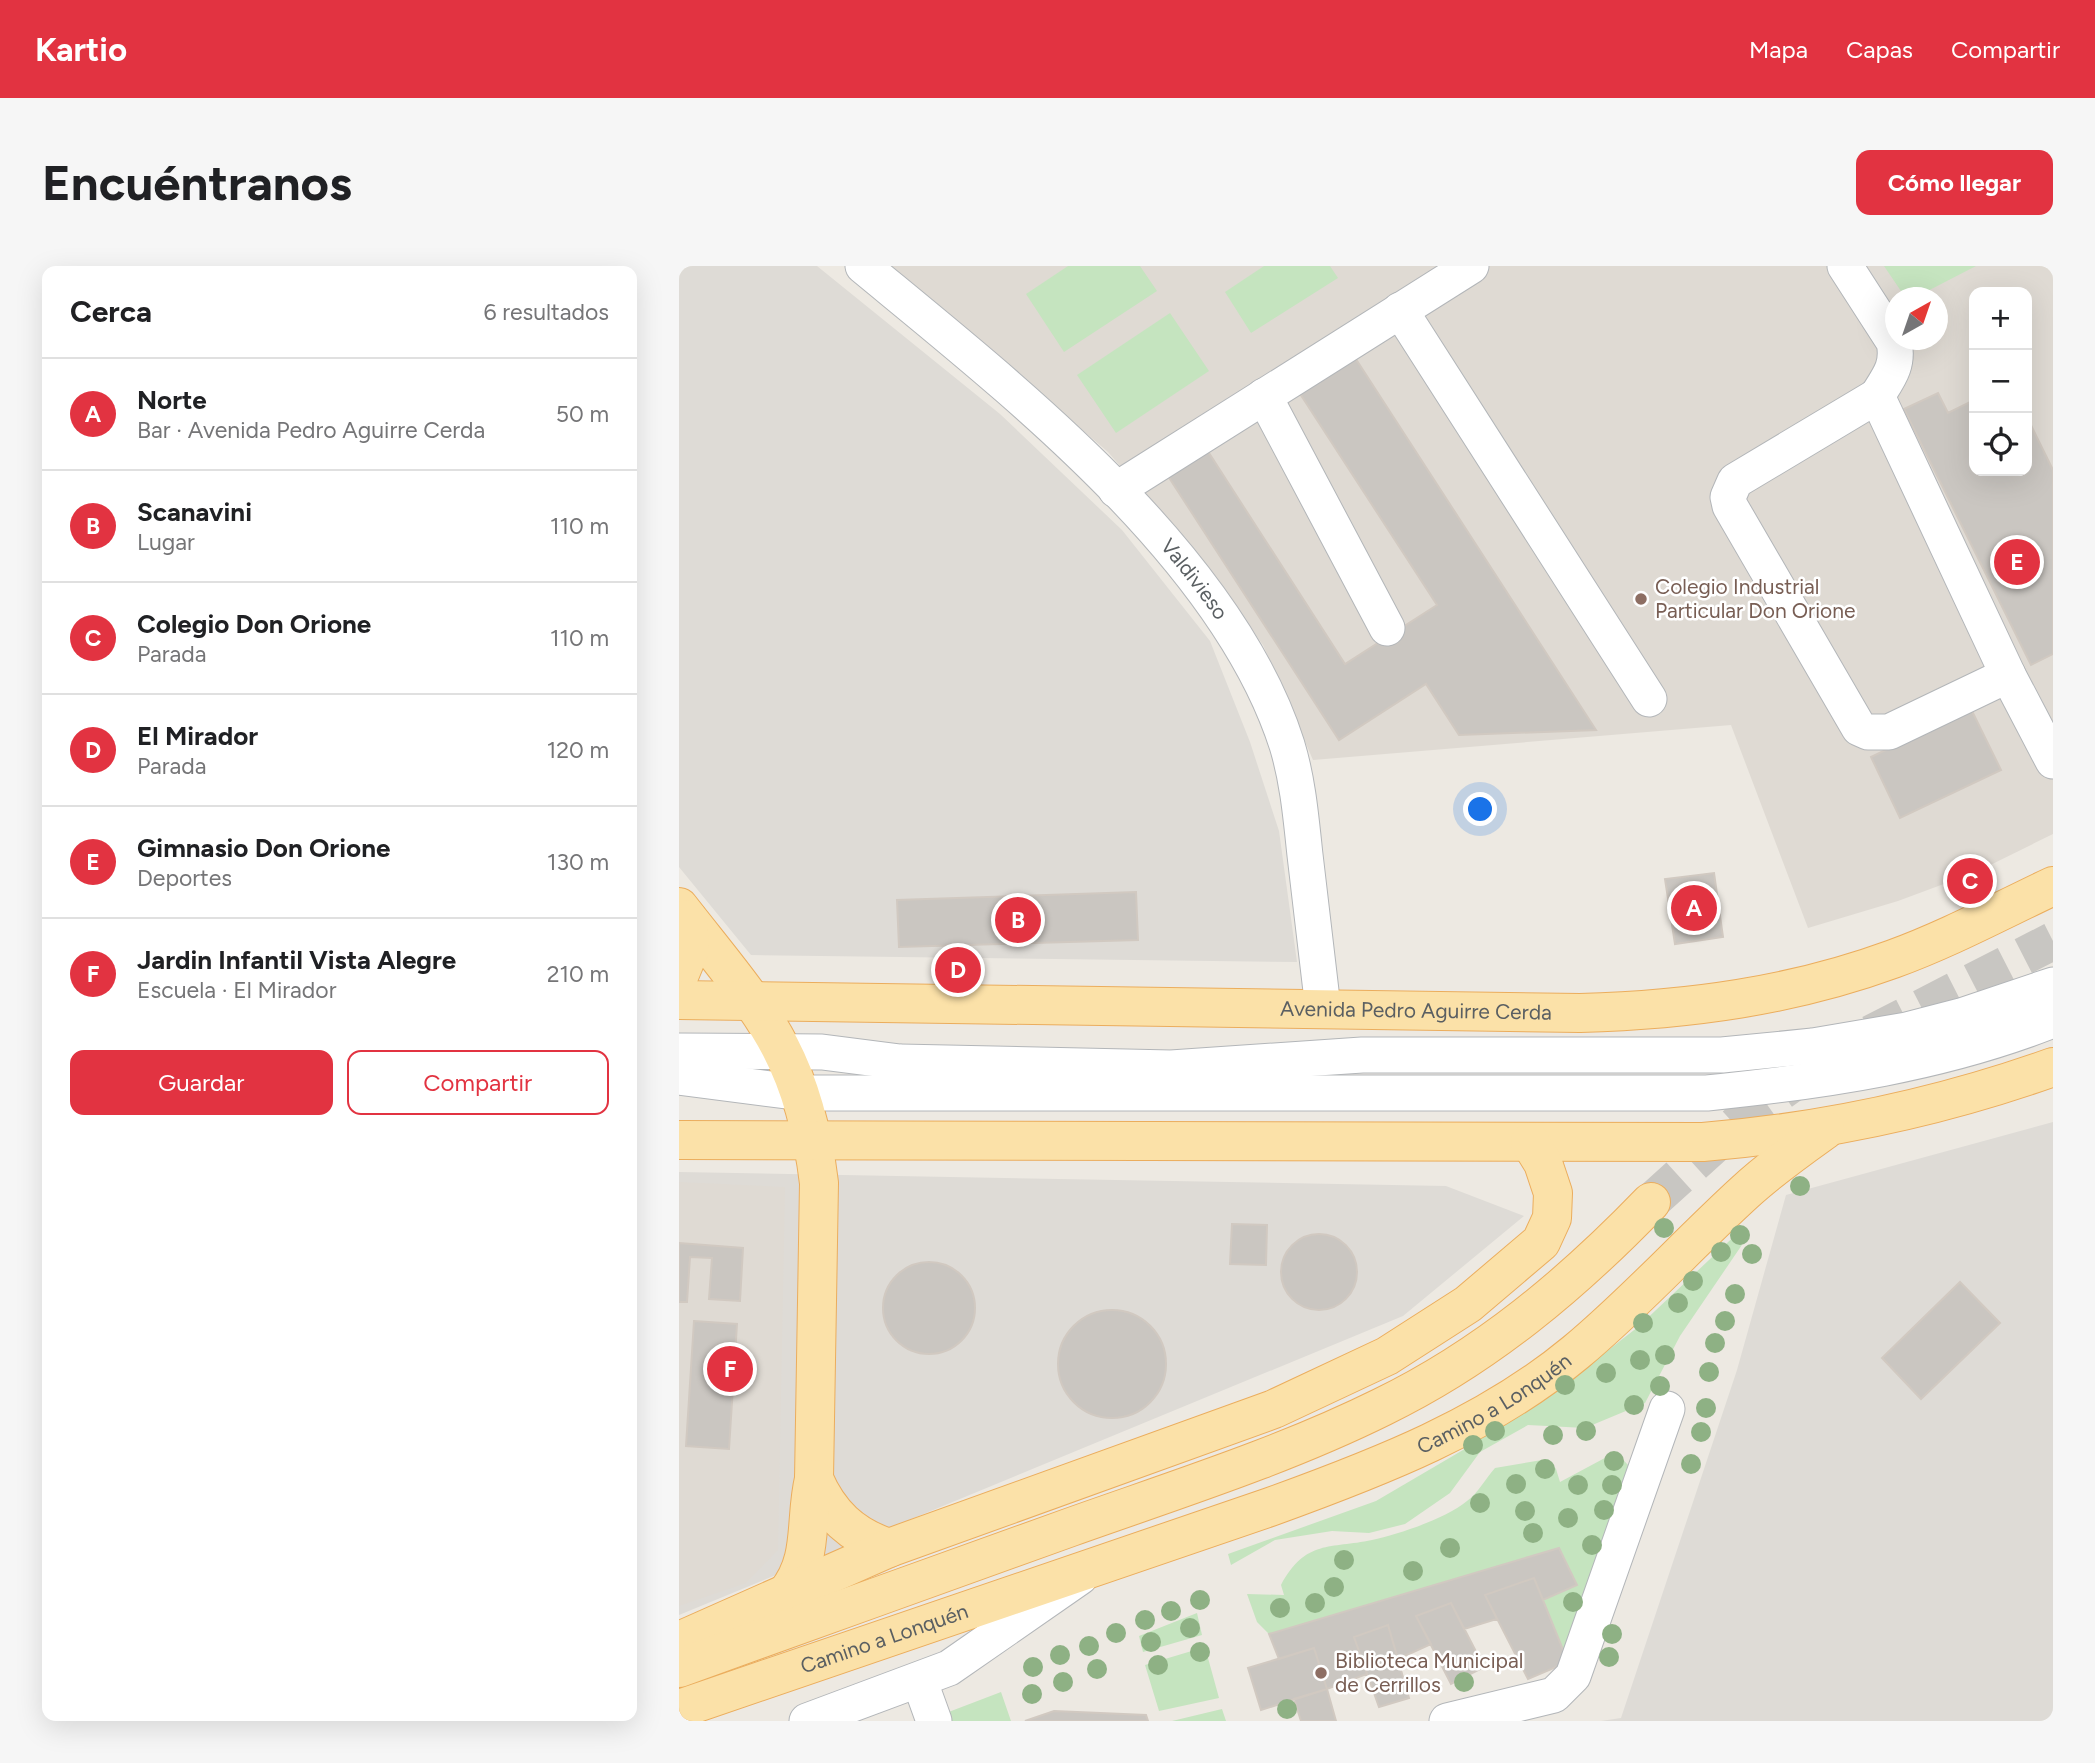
<!DOCTYPE html>
<html lang="es">
<head>
<meta charset="utf-8">
<style>
	body { margin:0; font-family:Figtree,sans-serif; background:#f6f6f6; color:#202124 }
	.controls { position:absolute; right:21px; top:21px; display:grid; overflow:hidden; border-radius:14px; box-shadow:0 7px 28px #0002 }
	.controls button { width:63px; height:63px; display:grid; place-items:center; padding:0; border:0; border-bottom:2px solid #e0e0e0; background:#fff; color:#202124; font:35px sans-serif }
	.compass { position:absolute; left:1206px; top:21px; width:63px; height:63px; border-radius:50%; background:#fff; box-shadow:0 7px 28px #0002; rotate:40deg }
	.you { position:absolute; left:802px; top:544px; width:24px; height:24px; margin:-18px; border:5px solid #fff; border-radius:50%; background:#1a73e8; box-shadow:0 0 0 10px #1a73e833 }
	.badge { display:grid; place-items:center; width:46px; height:46px; border-radius:50%; background:#e23341; color:#fff; font-size:23px; font-weight:700 }
	.pin { position:absolute; translate:-50% -50%; border:4px solid #fff; box-shadow:0 2px 7px #0006 }
	.list { margin:0; padding:0; list-style:none }
	h2 { display:flex; justify-content:space-between; align-items:center; height:91px; margin:0; padding:0 28px; font-size:30px }
	h2 small { font-size:23px; font-weight:400; color:#757577 }
	.list li { display:grid; grid-template-columns:46px 1fr auto; gap:21px; align-items:center; box-sizing:border-box; height:112px; padding:0 28px; border-top:2px solid #e0e0e0 }
	.list b { display:block; font-size:26px; white-space:nowrap }
	.list p { margin:0; font-size:23px; white-space:nowrap; color:#757577 }
	.list em { font-size:23px; font-style:normal; color:#757577 }
	.actions { display:flex; gap:14px; padding:21px 28px }
	.actions a { flex:1; padding:16px 0; border:2px solid #e23341; border-radius:14px; text-align:center; font-size:24px; color:#e23341 }
	.actions .main { background:#e23341; color:#fff }
	.icon { flex:none; width:38px; height:38px; fill:none; stroke:currentColor; stroke-width:2; stroke-linecap:round; stroke-linejoin:round }
	.map { position:relative; flex:none; width:1374px; height:1455px; overflow:hidden; border-radius:14px }
	header { display:flex; align-items:center; gap:42px; box-sizing:border-box; height:98px; padding:0 35px; background:#e23341; color:#fff }
	header strong { font-size:33px }
	nav { display:flex; gap:38px; margin-inline-start:auto; font-size:24px }
	.intro { display:flex; align-items:center; justify-content:space-between; box-sizing:border-box; height:168px; padding:0 42px }
	h1 { margin:0; font-size:49px }
	.button { padding:18px 32px; border-radius:14px; background:#e23341; color:#fff; font-size:24px; font-weight:700 }
	main { display:flex; gap:42px; padding:0 42px }
	aside { flex:1; background:#fff; border-radius:14px; box-shadow:0 7px 28px #0002 }
	.map>svg:first-child { display:block }
</style>
</head>
<body>
<header>
<strong>Kartio</strong>
<nav><a>Mapa</a><a>Capas</a><a>Compartir</a></nav>
</header>
<div class="intro"><h1>Encuéntranos</h1><a class="button">Cómo llegar</a></div>
<main>
<aside>
<h2>Cerca<small>6 resultados</small></h2>
<ul class="list">
<li><span class="badge">A</span><div><b>Norte</b><p>Bar · Avenida Pedro Aguirre Cerda</p></div><em>50 m</em></li>
<li><span class="badge">B</span><div><b>Scanavini</b><p>Lugar</p></div><em>110 m</em></li>
<li><span class="badge">C</span><div><b>Colegio Don Orione</b><p>Parada</p></div><em>110 m</em></li>
<li><span class="badge">D</span><div><b>El Mirador</b><p>Parada</p></div><em>120 m</em></li>
<li><span class="badge">E</span><div><b>Gimnasio Don Orione</b><p>Deportes</p></div><em>130 m</em></li>
<li><span class="badge">F</span><div><b>Jardin Infantil Vista Alegre</b><p>Escuela · El Mirador</p></div><em>210 m</em></li>
</ul>
<div class="actions"><a class="main">Guardar</a><a>Compartir</a></div>
</aside>
<div class="map">
<svg width="1374" height="1455" viewBox="0 0 1374 1455">
	<rect width="100%" height="100%" fill="#ede9e2"/>
	<!-- industrial -->
	<path fill="#dedbd6" d="M0,0H138L321,148L443,264L531,375L571,476L600,565L618,696L72,689L0,601Z
		M1374,856V1455H922L942,1452L1058,1104L1107,929Z
		M0,906L767,920L845,950L724,1050L0,1349Z"/>
	<!-- education -->
	<path fill="#dfdad3" fill-rule="evenodd" d="M212,0H1374V568L1297,606L1219,635L1129,662L1052,459L634,494L584,379L517,287L429,186ZM1295,26H1348V205H1295ZM1216,32H1258V74H1216Z
		M0,916L106,921L99,1284L67,1317L0,1340Z"/>
	<!-- green -->
	<path fill="#c5e4bf" d="M389,0H461L478,25L385,86L347,28Z
		M585,0H651L659,12L572,67L546,26Z
		M1205,0H1297L1235,32L1226,31Z
		M491,47L530,105L437,167L398,109Z
		M1065,961L1069,970L1001,1070L966,1137L906,1162L849,1159L801,1186L771,1227L726,1258L690,1267L653,1265L596,1274L552,1299L549,1288L697,1235L784,1184L870,1130L959,1061Z
		M937,1186L949,1199L889,1396L864,1334L898,1319L880,1282L590,1368L578,1356L568,1328L605,1329L602,1319C627,1273 651,1283 693,1274C720,1268 766,1253 788,1235C799,1227 807,1212 816,1202L869,1193L877,1203L881,1216Z
		M518,1347L523,1369L464,1386L460,1370Z
		M526,1381L540,1432L480,1445L466,1399Z
		M322,1426L332,1455H270L267,1447Z
		M543,1443L547,1455H493Z"/>
	<!-- building -->
	<path fill="#cac6c1" stroke="#d1c9c1" stroke-width="2" d="M673,87L917,464L780,469L747,418L660,474L489,210L528,184L666,398L758,339L618,123Z
		M1259,127L1269,147L1295,134V205H1348V151L1374,204V388L1352,399L1225,143Z
		M1292,443L1322,504L1221,552L1192,491Z
		M1035,607L1044,671L996,678L986,613Z
		M457,626L459,674L220,681L218,634Z
		M553,958L588,959L587,999L551,998Z
		M602 1006a38 38 0 1 1 76 0a38 38 0 1 1-76 0Z
		M0,977L64,982L61,1035L30,1033L33,992L11,991L8,1036H0Z
		M204 1042a46 46 0 1 1 92 0a46 46 0 1 1-92 0Z
		M1281,1016L1321,1057L1242,1133L1203,1092Z
		M379 1098a54 54 0 1 1 108 0a54 54 0 1 1-108 0Z
		M15,1055L58,1058L50,1183L7,1180Z
		M880,1282L898,1319L864,1334L855,1312L806,1329L818,1353L785,1363L772,1337L737,1350L752,1378L719,1393L709,1359L675,1371L688,1408L648,1423L635,1382L600,1393L590,1368Z
		M855,1312L889,1396L849,1413L806,1329Z
		M772,1337L805,1401L772,1418L737,1350Z
		M709,1359L730,1432L700,1441L675,1371Z
		M635,1382L648,1423L582,1444L569,1402Z
		M648,1423L657,1455H622L615,1433Z
		M375,1445L467,1449L469,1455H346Z"/>
	<g fill="none" stroke-linecap="round" stroke-linejoin="round">
		<!-- major-tunnel -->
		<path stroke="#c8c6c2" stroke-width="38" stroke-dasharray="38 19" stroke-linecap="butt" d="M1192,768L1374,675
			M972,936L1067,850L1126,808"/>
		<defs>
			<g id="minor">
				<path id="s1" d="M184,0C333,123 548,290 608,479C619,515 622,552 626,589C632,640 638,691 644,742"/>
				<path d="M1166,0L1215,76C1220,99 1210,111 1198,130L1329,409L1374,495"/>
				<path d="M721,44L970,433"/>
				<path d="M585,130L708,362"/>
				<path d="M1198,130L1056,215L1049,231L1051,240L1180,462L1189,466H1210L1329,409"/>
				<path d="M437,224L792,0"/>
				<path d="M0,785L143,786L221,796L492,802L683,789H1043L1134,780L1228,764L1282,750L1374,719"/>
				<path d="M0,811L123,827H1028C1146,815 1263,798 1374,754"/>
				<path d="M241,1416L255,1455"/>
				<path d="M128,1455L270,1402L401,1311"/>
				<path d="M768,1455L875,1429L894,1410L988,1143"/>
			</g>
			<g id="major">
				<path d="M0,641C78,741 124,784 140,917L135,1213C150,1248 173,1270 210,1282"/>
				<path d="M0,710L11,683L9,653"/>
				<path id="s2" d="M0,734L901,747C1009,744 1113,730 1214,693C1269,673 1321,645 1374,620"/>
				<path d="M0,874L1024,876C1145,866 1259,842 1374,801"/>
				<path d="M107,1328C136,1293 125,1254 135,1213"/>
				<path d="M0,1375L210,1282L595,1143L708,1090L789,1038L862,976L873,952L874,927L864,897L851,876"/>
				<path d="M0,1402C131,1355 261,1308 392,1261C496,1224 604,1190 703,1141C806,1091 893,1018 972,936"/>
				<path id="s3" d="M0,1443L591,1241C699,1202 808,1160 897,1086C956,1037 1009,978 1066,926C1091,903 1118,884 1146,864"/>
			</g>
		</defs>
		<!-- minor casing -->
		<use href="#minor" stroke="#b3b6b9" stroke-width="37"/>
		<!-- major casing -->
		<use href="#major" stroke="#ebad5d" stroke-width="40"/>
		<!-- minor -->
		<use href="#minor" stroke="#fff" stroke-width="35"/>
		<!-- major -->
		<use href="#major" stroke="#fbe1a8" stroke-width="38"/>
	</g>
	<!-- trees -->
	<g fill="#8eb184">
		<circle cx="1121" cy="920" r="10"/>
		<circle cx="985" cy="962" r="10"/>
		<circle cx="1061" cy="969" r="10"/>
		<circle cx="1042" cy="986" r="10"/>
		<circle cx="1073" cy="988" r="10"/>
		<circle cx="1014" cy="1015" r="10"/>
		<circle cx="1056" cy="1028" r="10"/>
		<circle cx="999" cy="1037" r="10"/>
		<circle cx="1046" cy="1055" r="10"/>
		<circle cx="964" cy="1057" r="10"/>
		<circle cx="1036" cy="1077" r="10"/>
		<circle cx="986" cy="1089" r="10"/>
		<circle cx="961" cy="1094" r="10"/>
		<circle cx="1030" cy="1106" r="10"/>
		<circle cx="927" cy="1107" r="10"/>
		<circle cx="886" cy="1119" r="10"/>
		<circle cx="981" cy="1120" r="10"/>
		<circle cx="955" cy="1139" r="10"/>
		<circle cx="1027" cy="1142" r="10"/>
		<circle cx="816" cy="1165" r="10"/>
		<circle cx="907" cy="1165" r="10"/>
		<circle cx="1022" cy="1166" r="10"/>
		<circle cx="874" cy="1169" r="10"/>
		<circle cx="794" cy="1179" r="10"/>
		<circle cx="935" cy="1195" r="10"/>
		<circle cx="1012" cy="1198" r="10"/>
		<circle cx="866" cy="1203" r="10"/>
		<circle cx="837" cy="1218" r="10"/>
		<circle cx="899" cy="1219" r="10"/>
		<circle cx="933" cy="1219" r="10"/>
		<circle cx="801" cy="1237" r="10"/>
		<circle cx="925" cy="1244" r="10"/>
		<circle cx="846" cy="1245" r="10"/>
		<circle cx="889" cy="1252" r="10"/>
		<circle cx="854" cy="1267" r="10"/>
		<circle cx="913" cy="1279" r="10"/>
		<circle cx="771" cy="1282" r="10"/>
		<circle cx="665" cy="1294" r="10"/>
		<circle cx="734" cy="1305" r="10"/>
		<circle cx="655" cy="1321" r="10"/>
		<circle cx="521" cy="1334" r="10"/>
		<circle cx="894" cy="1336" r="10"/>
		<circle cx="636" cy="1337" r="10"/>
		<circle cx="601" cy="1342" r="10"/>
		<circle cx="492" cy="1345" r="10"/>
		<circle cx="466" cy="1354" r="10"/>
		<circle cx="511" cy="1362" r="10"/>
		<circle cx="437" cy="1367" r="10"/>
		<circle cx="933" cy="1368" r="10"/>
		<circle cx="472" cy="1376" r="10"/>
		<circle cx="410" cy="1380" r="10"/>
		<circle cx="521" cy="1386" r="10"/>
		<circle cx="381" cy="1389" r="10"/>
		<circle cx="930" cy="1391" r="10"/>
		<circle cx="479" cy="1399" r="10"/>
		<circle cx="354" cy="1401" r="10"/>
		<circle cx="418" cy="1403" r="10"/>
		<circle cx="384" cy="1416" r="10"/>
		<circle cx="785" cy="1416" r="10"/>
		<circle cx="353" cy="1428" r="10"/>
		<circle cx="608" cy="1443" r="10"/>
	</g>
	<!-- markers -->
	<g fill="#8d6e63" stroke="#fff" stroke-width="2.5">
		<circle cx="962" cy="333" r="7"/>
		<circle cx="642" cy="1407" r="7"/>
	</g>
	<g text-anchor="middle" stroke-width="5" stroke-linejoin="round" paint-order="stroke">
		<!-- street labels -->
		<g font-size="21" fill="#5a5f62" stroke="#fff">
			<text dy="7" stroke="none"><textPath href="#s1" startOffset="457">Valdivieso</textPath></text>
			<text dy="7" stroke="none"><textPath href="#s2" startOffset="737">Avenida Pedro Aguirre Cerda</textPath></text>
			<text dy="7" stroke="none"><textPath href="#s3" startOffset="872">Camino a Lonquén</textPath></text>
			<text dy="7" stroke="none"><textPath href="#s3" startOffset="217">Camino a Lonquén</textPath></text>
		</g>
		<!-- education labels -->
		<g font-size="21" fill="#785e54" stroke="#fff" text-anchor="start">
			<text x="976" y="328">Colegio Industrial<tspan x="976" dy="24">Particular Don Orione</tspan></text>
			<text x="656" y="1402">Biblioteca Municipal<tspan x="656" dy="24">de Cerrillos</tspan></text>
		</g>
	</g>
</svg>
<div class="controls">
<button>+</button>
<button>−</button>
<button><svg class="icon" aria-label="locate" viewBox="0 0 24 24"><circle cx="12" cy="12" r="6"/><path d="M12 2v4M12 18v4M2 12h4M18 12h4"/></svg></button>
</div>
<svg class="compass" viewBox="-18 -18 36 36"><path d="M0-13l5 13h-10z" fill="#e53935"/><path d="M0 13l5-13h-10z" fill="#757577"/></svg>
<div class="you"></div>
<div class="pin badge" style="left:1015px;top:642px">A</div>
<div class="pin badge" style="left:339px;top:654px">B</div>
<div class="pin badge" style="left:1291px;top:615px">C</div>
<div class="pin badge" style="left:279px;top:704px">D</div>
<div class="pin badge" style="left:1338px;top:296px">E</div>
<div class="pin badge" style="left:51px;top:1103px">F</div>
</div>
</main>
</body>
</html>
